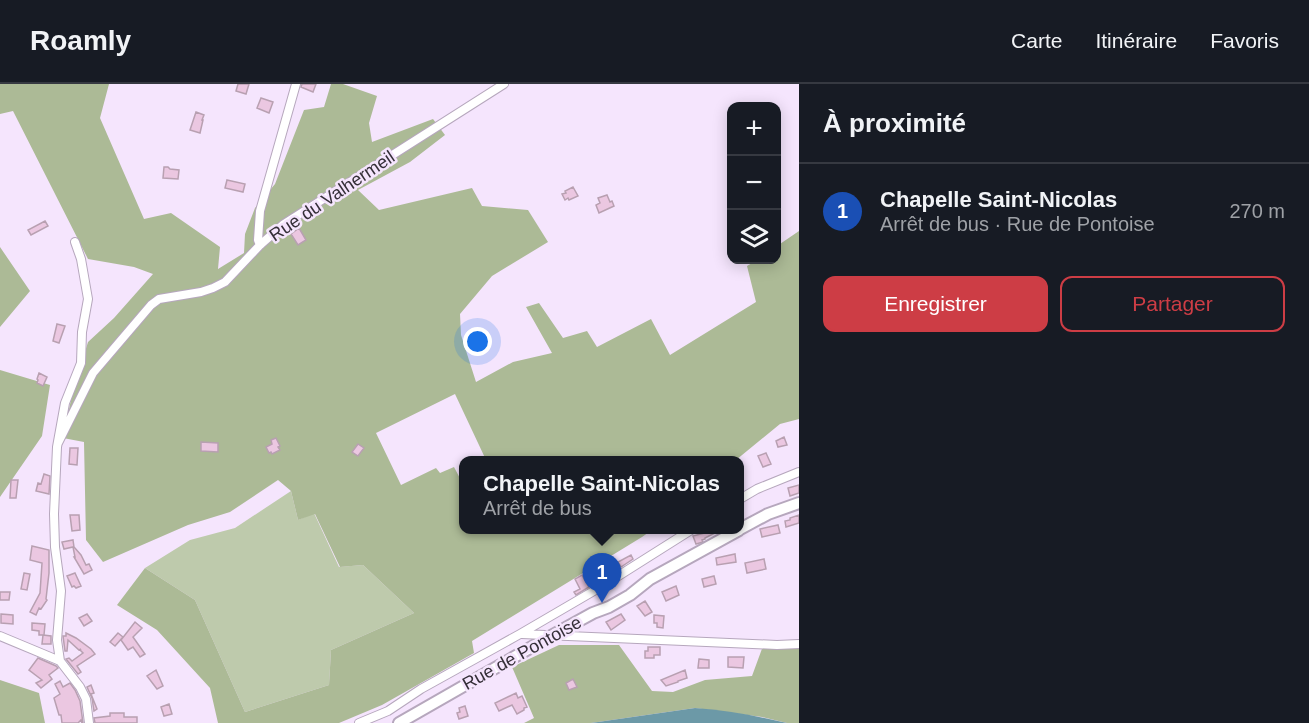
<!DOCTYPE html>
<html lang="fr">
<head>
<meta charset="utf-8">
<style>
	body { margin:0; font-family:Helvetica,sans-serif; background:#242831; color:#f1f3f6 }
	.controls { position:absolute; right:18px; top:18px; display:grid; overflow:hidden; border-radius:12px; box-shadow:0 3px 15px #0003 }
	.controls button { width:54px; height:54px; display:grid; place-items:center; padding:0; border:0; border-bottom:2px solid #363941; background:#171b24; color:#f1f3f6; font:30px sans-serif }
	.you { position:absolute; left:478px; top:258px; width:21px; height:21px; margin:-15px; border:4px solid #fff; border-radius:50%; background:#1a73e8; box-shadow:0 0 0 9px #1a73e833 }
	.badge { display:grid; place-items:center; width:39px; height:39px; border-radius:50%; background:#cd3d45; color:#fff; font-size:20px; font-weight:700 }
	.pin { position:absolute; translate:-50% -50px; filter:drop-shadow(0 2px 3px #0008) }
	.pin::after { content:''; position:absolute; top:32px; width:21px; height:18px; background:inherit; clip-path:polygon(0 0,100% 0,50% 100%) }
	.popup { position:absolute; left:459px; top:372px; width:285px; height:78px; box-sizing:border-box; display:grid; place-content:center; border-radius:12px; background:#171b24; filter:drop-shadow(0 2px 4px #0005); font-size:20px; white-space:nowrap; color:#9ea1a6 }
	.popup b { font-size:22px; color:#f1f3f6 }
	.popup::after { content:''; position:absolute; left:50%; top:100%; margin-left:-12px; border:12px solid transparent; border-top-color:#171b24 }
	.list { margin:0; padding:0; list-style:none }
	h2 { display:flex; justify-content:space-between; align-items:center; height:78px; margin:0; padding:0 24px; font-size:26px }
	h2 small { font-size:20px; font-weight:400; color:#9ea1a6 }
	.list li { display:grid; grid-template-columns:39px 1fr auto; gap:18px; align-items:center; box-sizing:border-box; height:96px; padding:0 24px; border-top:2px solid #363941 }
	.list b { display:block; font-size:22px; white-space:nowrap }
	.list p { margin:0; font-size:20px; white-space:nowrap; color:#9ea1a6 }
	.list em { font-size:20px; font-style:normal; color:#9ea1a6 }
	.actions { display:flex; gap:12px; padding:18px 24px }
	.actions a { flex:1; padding:14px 0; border:2px solid #cd3d45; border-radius:12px; text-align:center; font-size:21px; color:#cd3d45 }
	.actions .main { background:#cd3d45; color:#fff }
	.icon { flex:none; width:33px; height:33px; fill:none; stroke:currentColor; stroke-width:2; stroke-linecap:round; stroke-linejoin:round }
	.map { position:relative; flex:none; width:799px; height:639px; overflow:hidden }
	header { display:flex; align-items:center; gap:36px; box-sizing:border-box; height:84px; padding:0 30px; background:#171b24; border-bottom:2px solid #363941 }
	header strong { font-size:28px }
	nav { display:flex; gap:33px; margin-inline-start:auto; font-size:21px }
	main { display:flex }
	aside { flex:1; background:#171b24 }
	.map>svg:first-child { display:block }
</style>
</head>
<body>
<header>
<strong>Roamly</strong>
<nav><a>Carte</a><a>Itinéraire</a><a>Favoris</a></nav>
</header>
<main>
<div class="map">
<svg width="799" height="639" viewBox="0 0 799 639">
	<rect width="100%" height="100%" fill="#f5e5fd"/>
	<!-- green -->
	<path fill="#becaac" d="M291,407L298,436L314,429L339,483L363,481L414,529L331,566L329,601L245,628L195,516L145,484L190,456L235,444Z"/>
	<!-- forest -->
	<path fill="#acba96" d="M0,0H109L100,34L144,135L171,129L220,163L218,185L244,169L245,150L255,124L275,100L304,26L324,23L331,0H343L377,12L369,39L372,58L433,35L445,51L410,78L358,106L379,126L472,104L482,122L528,126L548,158L492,192L460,230L461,251L476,298L513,278L552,269L526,223L539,219L563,254L587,247L597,263L651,235L670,271L756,218L747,182L757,176H776L777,162L799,147V335L780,340L736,376H486L455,310L376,349L401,401L436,384L440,389L454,383L464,402V446H652L642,453L472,557L474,569L382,621L339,639H218L210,604L157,546L117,521L145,484L195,516L245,628L329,601L331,566L414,529L363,481L340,483L315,430L298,436L291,407L278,396L230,428L188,441L103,478L86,456L84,358L63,354L72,311L88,258L114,234L153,190L134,183L88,175L13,27L0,30Z
		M0,163L30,207L0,243Z
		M0,286L50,301L42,352L0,413Z
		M559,561H619L652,607L673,608L705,596L752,592L763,562H799V639H787L762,633L695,624L591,639H524L534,634L512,583Z
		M0,596L39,609L45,639H0Z"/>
	<!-- water -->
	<path fill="#6c99a7" d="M695,624C726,626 757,632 787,639H591Z"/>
	<!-- building -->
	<path fill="#ebc7e1" stroke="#b8a0b1" stroke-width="1.5" d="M238,0H249L246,10L236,7Z
		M302,0H316L313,8L301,3Z
		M261,14L273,18L269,29L257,24Z
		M196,28L204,31L202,36H203L200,49L190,46Z
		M164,83H168L170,85L179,86L178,95L163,94Z
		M227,96L245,100L243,108L225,104Z
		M573,103L578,112L569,116L568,114L565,116L562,110L566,109L565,107Z
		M607,111L610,118L612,117L614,122L599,129L596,121L600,119L598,114Z
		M45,137L48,142L31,151L28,146Z
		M299,144L306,156L298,161L291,150Z
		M57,240L65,242L59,259L53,257Z
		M39,289L47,293L43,302L37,299L38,296L37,295Z
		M784,353L787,361L778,363L776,357Z
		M276,354L280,362L278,363L280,366L272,370L271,368L269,369L266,363L272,360L271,356Z
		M201,358L218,359V368L201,367Z
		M358,360L364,364L358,372L352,368Z
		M70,364H78L77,381L69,380Z
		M766,369L771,380L763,383L758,372Z
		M44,390L50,392L49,410L36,407L38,399L41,400Z
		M11,396H18L16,414H10Z
		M799,401V409L790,412L788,404Z
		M70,431H79L80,446L72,447Z
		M799,431V439L786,443L785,437L790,436V434Z
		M778,441L780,449L762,453L760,445Z
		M716,446L717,448L705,454V455L702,456L703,458L696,460L693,452Z
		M73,456L74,463L81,471L86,481L89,480L92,486L84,490L74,473H75L73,463L64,465L62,458Z
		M32,462L49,466V489L46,515L47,516L41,525L39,524L36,531L30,528L40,509L42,479L30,476Z
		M735,470L736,478L717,481L716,474Z
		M631,471L633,475L621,483L618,478Z
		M764,475L766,485L747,489L745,479Z
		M24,489L30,490L27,506L21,505Z
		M75,489L81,502L76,504L74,502L72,503L67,492Z
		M582,491L589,503L576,511L574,508L580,505L575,495Z
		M714,492L716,500L704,503L702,495Z
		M676,502L679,511L666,517L662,508Z
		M0,508H10L9,516H0Z
		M645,517L652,528L645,532L637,522Z
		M1,530L13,531V540L1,539Z
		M87,530L92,537L84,542L79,534Z
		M621,530L625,536L611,546L606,538Z
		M654,531L664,532L663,544L657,543V539H654Z
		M135,538L142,544L133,553L145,570L140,573L133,563L128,566L121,556Z
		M32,539L45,540L44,551H39V547L32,546Z
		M66,549L76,554L91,565L95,570L77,582L81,588L78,590L66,575L69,574L72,577L83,569L80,566L81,565L79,566L68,556L67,567H65L63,552H66Z
		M118,549L123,553L115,562L110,558Z
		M43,551L51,552V560H42Z
		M648,563H660V571H654V574H645V567H648Z
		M728,573H744L743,584L728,583Z
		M38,574L56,582L58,584L49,591L52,595L41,604L36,599L42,596L29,586Z
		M699,575L709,576V584H698Z
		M156,586L163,602L157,605L147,592Z
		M685,586L687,594L678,597V598L666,602L661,596Z
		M573,595L577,603L569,606L566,599Z
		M60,597L63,603L70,599L75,606L80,617L83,639H82L81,636L78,639H62L61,631H59L54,614L60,610L55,600Z
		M91,601L94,609L91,610L97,625L94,627L92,614L87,603Z
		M516,609L518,614L522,612L527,623L524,624V626L517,630L512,621L499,627L495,619Z
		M169,620L172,630L164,632L161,623Z
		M465,622L468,632L459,635L457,629L460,628L459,624Z
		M110,629H124V633H137V639H95L94,634L110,632Z"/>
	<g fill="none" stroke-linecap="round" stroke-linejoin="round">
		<defs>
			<path id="street" d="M75,158L81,175L88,215L82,248L81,279L65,319L57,363L54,430L55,463L61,507L57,556L60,577L80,603L86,615L89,639
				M260,161L258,156L260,127L296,0
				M58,359L93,289L151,221L159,215L201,208L213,204L225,198L260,161L284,140L504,0
				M740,415L757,405L799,388
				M522,550L777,561L799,560
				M0,552L60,577
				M359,639L388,627L421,605L520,550L604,501L691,446"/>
			<path id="secondary" d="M740,445L768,430L799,419
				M399,639L551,552L593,529L609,523L630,511L650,495L739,446"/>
		</defs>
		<!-- street casing -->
		<use href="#street" stroke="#b6a7bd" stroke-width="10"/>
		<!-- secondary casing -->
		<use href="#secondary" stroke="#b6a7bd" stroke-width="14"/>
		<!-- street -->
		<use href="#street" stroke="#fff" stroke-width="8"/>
		<!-- secondary -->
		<use href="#secondary" stroke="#fff" stroke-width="10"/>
	</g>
	<g text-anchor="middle" stroke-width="5" stroke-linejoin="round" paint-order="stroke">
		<!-- street labels -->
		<g font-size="18" fill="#352f38" stroke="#f5e5fd">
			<text transform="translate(332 112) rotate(-34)" y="6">Rue du Valhermeil</text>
			<text transform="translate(522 569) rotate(-29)" y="6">Rue de Pontoise</text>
		</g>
	</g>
</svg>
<div class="controls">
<button>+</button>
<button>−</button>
<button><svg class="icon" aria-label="layers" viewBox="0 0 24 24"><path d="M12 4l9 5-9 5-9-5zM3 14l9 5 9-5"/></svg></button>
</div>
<div class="you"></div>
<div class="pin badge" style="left:602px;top:519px;background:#1a4fb4">1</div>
<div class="popup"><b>Chapelle Saint-Nicolas</b>Arrêt de bus</div>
</div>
<aside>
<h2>À proximité<small></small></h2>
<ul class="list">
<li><span class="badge" style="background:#1a4fb4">1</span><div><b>Chapelle Saint-Nicolas</b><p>Arrêt de bus · Rue de Pontoise</p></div><em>270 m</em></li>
</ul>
<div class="actions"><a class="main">Enregistrer</a><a>Partager</a></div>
</aside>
</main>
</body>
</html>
